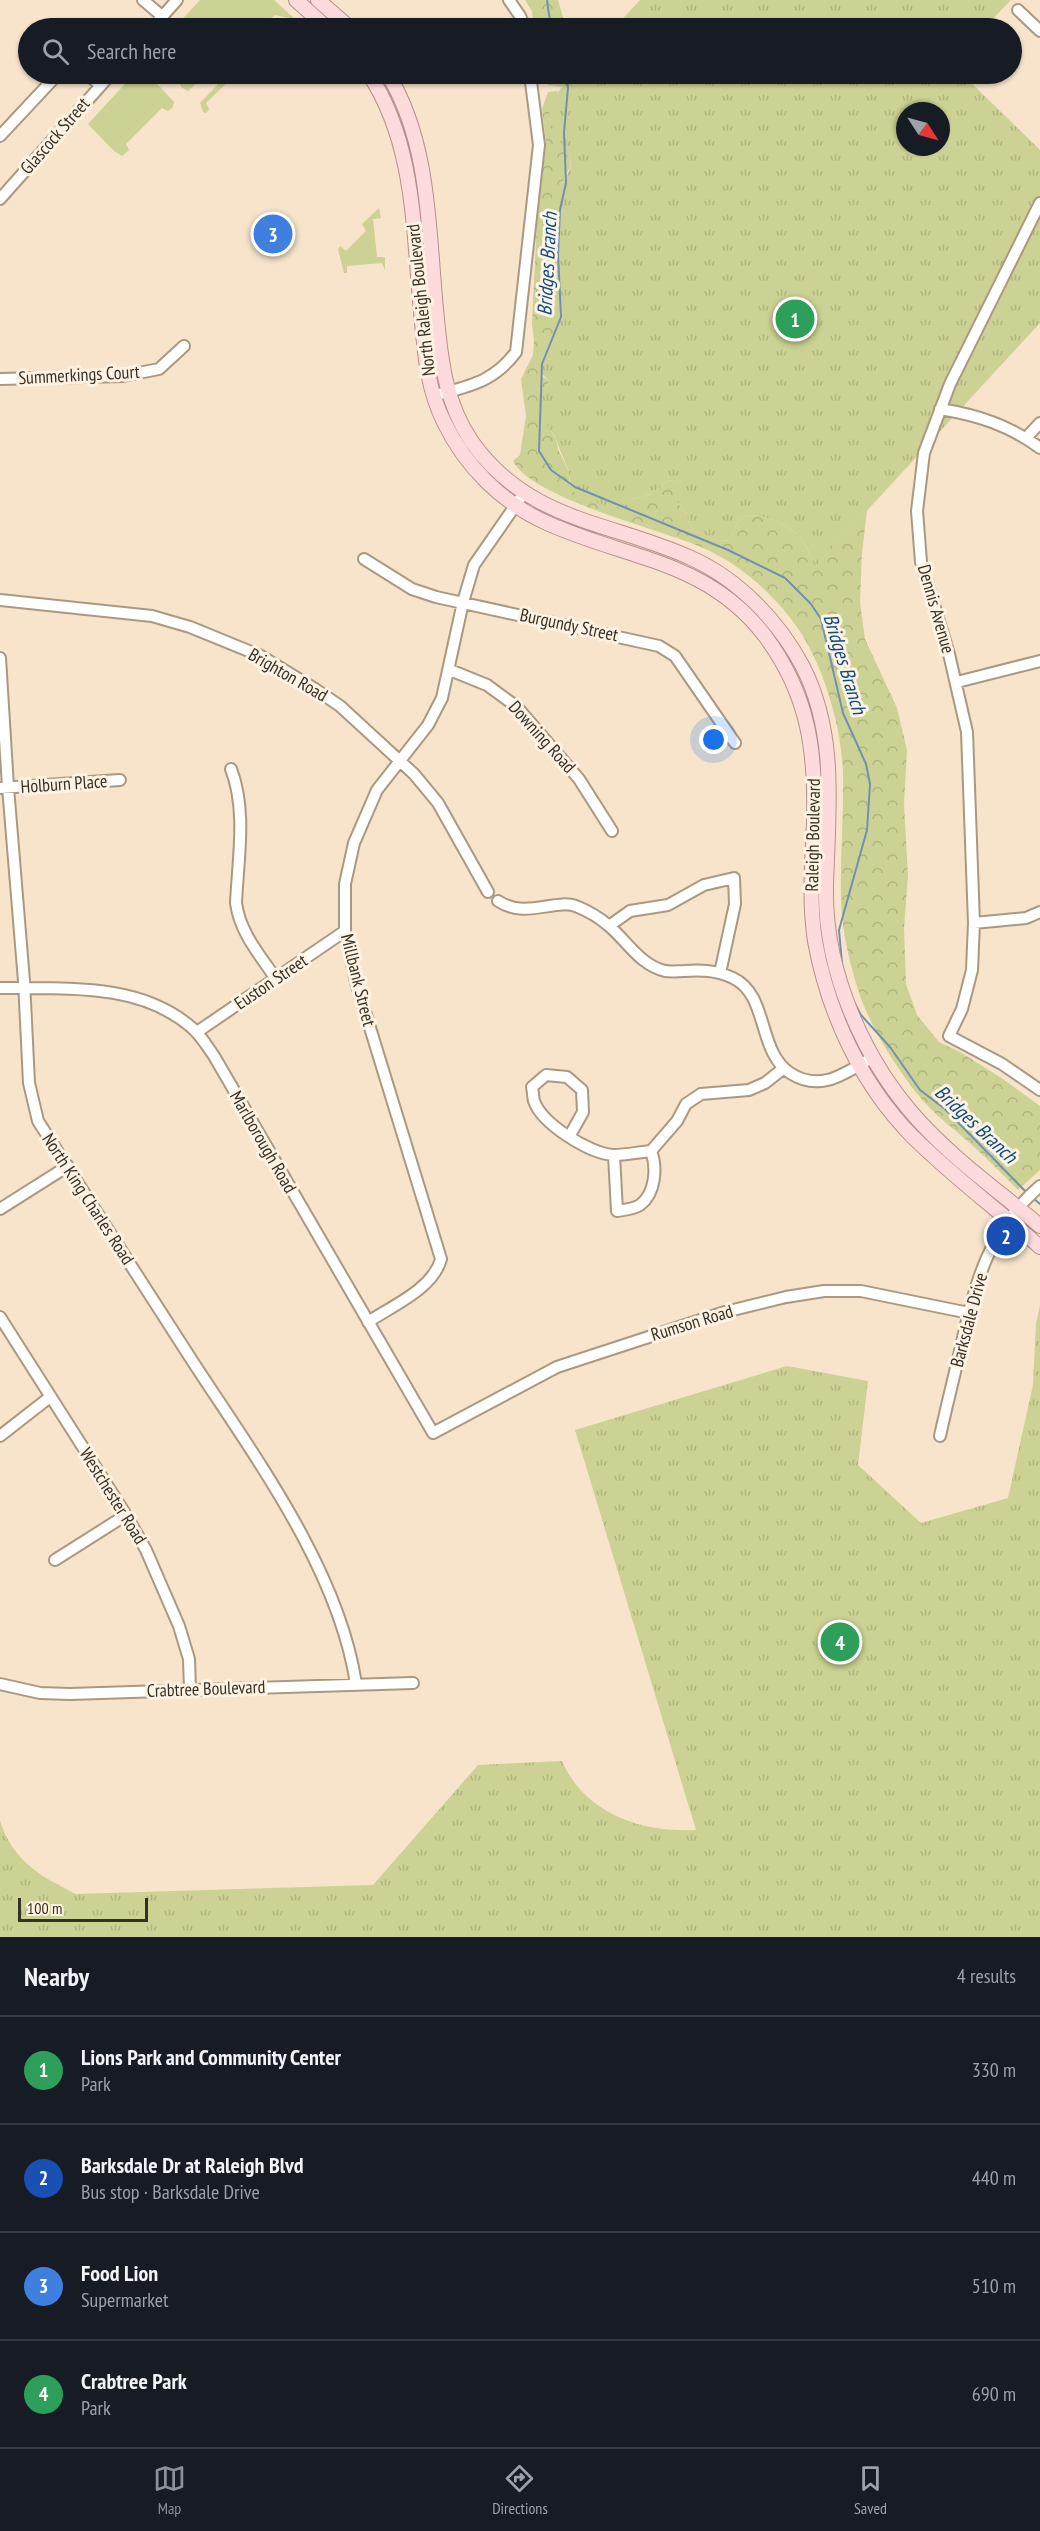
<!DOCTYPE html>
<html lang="en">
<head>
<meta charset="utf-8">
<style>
	body { margin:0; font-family:"PT Sans Narrow",sans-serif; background:#20242c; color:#f1f3f6 }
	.compass { position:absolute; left:896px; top:102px; width:54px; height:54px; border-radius:50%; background:#171b24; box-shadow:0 2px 4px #0004; rotate:126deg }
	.scale { position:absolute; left:18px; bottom:15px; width:130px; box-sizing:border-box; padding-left:6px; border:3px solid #373026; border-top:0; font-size:16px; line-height:21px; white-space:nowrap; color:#373026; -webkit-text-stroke:4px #fef3e3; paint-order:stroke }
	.you { position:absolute; left:714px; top:740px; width:21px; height:21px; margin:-15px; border:4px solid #fff; border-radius:50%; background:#1a73e8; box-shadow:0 0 0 9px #1a73e833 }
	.badge { display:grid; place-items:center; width:39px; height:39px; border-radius:50%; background:#8c9099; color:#fff; font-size:20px; font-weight:700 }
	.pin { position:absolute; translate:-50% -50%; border:3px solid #fff; box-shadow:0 2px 6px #0006 }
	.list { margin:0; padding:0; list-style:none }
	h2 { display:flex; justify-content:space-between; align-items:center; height:78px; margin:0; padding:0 24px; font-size:26px }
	h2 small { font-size:20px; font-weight:400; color:#9ea1a6 }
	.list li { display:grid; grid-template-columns:39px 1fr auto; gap:18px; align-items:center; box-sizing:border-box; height:108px; padding:0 24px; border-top:2px solid #363941 }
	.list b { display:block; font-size:22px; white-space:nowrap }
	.list p { margin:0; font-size:20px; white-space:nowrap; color:#9ea1a6 }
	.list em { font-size:20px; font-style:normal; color:#9ea1a6 }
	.icon { flex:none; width:33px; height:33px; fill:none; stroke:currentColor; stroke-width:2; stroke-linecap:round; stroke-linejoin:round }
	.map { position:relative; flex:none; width:1040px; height:1937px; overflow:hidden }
	.search { position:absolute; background:#171b24; box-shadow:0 2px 4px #0004; left:18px; right:18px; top:18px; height:66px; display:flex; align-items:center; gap:15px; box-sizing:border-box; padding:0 21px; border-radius:33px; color:#9ea1a6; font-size:22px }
	.sheet { height:510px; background:#171b24 }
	nav { display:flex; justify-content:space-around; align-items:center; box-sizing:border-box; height:84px; border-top:2px solid #363941; background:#171b24; font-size:16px; color:#9ea1a6 }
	nav a { display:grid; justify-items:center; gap:3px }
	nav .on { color:#8c9099 }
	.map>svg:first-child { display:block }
</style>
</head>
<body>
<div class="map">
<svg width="1040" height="1937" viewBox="0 0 1040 1937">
	<defs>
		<pattern id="forest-crowns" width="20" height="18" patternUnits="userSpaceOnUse" patternTransform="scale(1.5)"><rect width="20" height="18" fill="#ccd293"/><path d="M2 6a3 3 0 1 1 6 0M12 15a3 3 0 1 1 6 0" fill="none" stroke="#b0b57f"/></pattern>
		<pattern id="park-tufts" width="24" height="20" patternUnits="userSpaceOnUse" patternTransform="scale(1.5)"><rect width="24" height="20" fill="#ccd293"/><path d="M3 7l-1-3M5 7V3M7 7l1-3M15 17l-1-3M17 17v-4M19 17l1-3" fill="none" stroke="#b0b57f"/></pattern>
	</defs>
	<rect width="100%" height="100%" fill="#f7e4ca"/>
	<!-- grass -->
	<path fill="#ccd293" d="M200,0H274L296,20L293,23L289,18L275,15L258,28H174Z
		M134,74L149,75L174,102L173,107L168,111L162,108L126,144L129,150L122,156L114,151L88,124Z
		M172,74H207L188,91L181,87L180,81Z
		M228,74H236L206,103L209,109L206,113L203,112L200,103Z
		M379,208L381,218L373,219L377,257H385V270L382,263L347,266V273H344L338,249L340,246L346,251L366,231L362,224Z"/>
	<!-- forest -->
	<path fill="url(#forest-crowns)" d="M525,0H558L566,28H534L532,11Z
		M544,74H573L562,87L548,85Z
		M558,91L549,121L556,137L569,149L571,158L570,167L545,218L550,254L547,280L548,314L558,331L559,339L545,348L542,376L549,381L540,406V414L556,439L558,449L570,474L569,482L573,491L591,500L625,505L631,499C649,496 655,492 668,480L676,482V500L686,513L693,531L721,541L730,540C733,533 735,524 741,519C754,507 795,527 803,541C808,549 811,558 816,566L867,510L862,553L860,603L865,639L897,708L907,750L904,804L908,876L904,928L906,984L917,1015L939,1042L962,1053L1003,1079L1040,1106V1170L1018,1190C1003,1175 989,1160 973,1146C958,1132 940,1119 926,1104C902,1077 875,1035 862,1001C851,969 841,930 841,896C840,855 844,815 843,774C842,728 824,666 797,627C774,594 739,563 701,547C660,529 533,499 513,461L520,455L526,416L521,379L533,355L534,340L532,324L533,300L537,223L546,143L542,109L548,92Z"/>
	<!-- park -->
	<path fill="url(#park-tufts)" fill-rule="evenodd" d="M640,0H1011L984,28H614Z
		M573,74H962L1040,150V323L815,567C812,558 808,549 803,541C795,527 754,507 741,519C735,524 733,533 730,540L721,541L693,531L686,513L676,500V482L668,480C655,492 649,496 631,499C628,503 626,506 621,507C614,509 578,497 573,491C568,484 571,476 568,469C564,459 559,449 556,439C552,429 542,423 540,411C538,399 546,393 549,381L537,369L536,362L545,348L559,339C558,329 550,323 548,314C544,294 550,274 550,255C550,242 545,230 545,218C545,196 571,182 571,160C571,149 563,146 557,138C538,114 557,92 573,74ZM905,111H941V147H905Z
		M1040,1305V1937H0V1821C13,1861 40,1876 76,1894L373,1885L478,1765L562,1761C585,1814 642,1833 696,1830L575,1430L787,1366L868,1381L858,1465L921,1523L1008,1498L1033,1385L1036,1324Z"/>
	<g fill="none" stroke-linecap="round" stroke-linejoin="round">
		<!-- stream -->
		<path stroke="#7390b0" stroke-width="2" d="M547,0L551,28
			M565,74L568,88L564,132L566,183L560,210L558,254L561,317L542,364L539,451L551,470L575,487L728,550L785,578L811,604L821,619L843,713L866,764L870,784L867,830L839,930L842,963
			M853,1000L861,1015L890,1047L920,1090L945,1109L1027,1193
			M1033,1198L1040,1204"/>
		<defs>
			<path id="minor" d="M143,0L163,17
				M509,0L520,16L525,28
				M1018,10L1040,31
				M100,28L101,27
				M152,28L177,0
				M87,74L100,85
				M0,136L58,74
				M0,199L111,74
				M1040,203L950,384L924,453L917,511L921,562L949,654L967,732L974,923L972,970L962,1009L949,1036L1002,1064L1040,1090
				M0,379L123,376L159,369L184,346
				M433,396C468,386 493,383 516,352L539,145L530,74
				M940,409C977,415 1009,425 1040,448
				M1026,438L1040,423
				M364,559L412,589L436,597L659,646L675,656L735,743
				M0,600L152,616L190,627L261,656L315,689L340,706L414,774L438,803L488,892
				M0,658L8,787L24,981L29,1083L38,1121C90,1201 141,1282 193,1362C255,1457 339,1570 356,1684
				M450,670L487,685L517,707L579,779L612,831
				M957,682L1040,661
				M231,769C247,810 238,859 236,903C240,933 260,955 276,979
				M0,788L120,780
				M498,901C527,920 556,897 578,907C588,911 601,919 609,926C627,941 640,965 665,971C671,972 678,971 684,971C701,970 716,970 733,978C769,995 757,1051 790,1073C821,1093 845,1073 873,1057
				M974,923L1026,918L1040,912
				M609,926L630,911L668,905L704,885L734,878L735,904L720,973
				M0,988C64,989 139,982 191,1027C200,1034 207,1046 214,1056L433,1433L557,1367L725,1312L786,1297L824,1291H861L969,1313
				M197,1032L345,931
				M569,1137L583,1112L582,1090L567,1077L546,1075L532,1087C533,1091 533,1097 534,1101C542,1124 590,1154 614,1155C626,1155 639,1152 651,1151L677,1121L686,1104L701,1094L749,1090L765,1083L784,1068
				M614,1155L617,1211C624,1210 634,1209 640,1205C656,1193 657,1167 651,1151
				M0,1209L68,1166
				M0,1317L126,1515L146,1550L179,1626L189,1659L190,1690
				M368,1322C392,1306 433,1289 441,1259L356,982L345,931V884L354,843L377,790L428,725L442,698L463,602L474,565L524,493
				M0,1436L50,1397
				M940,1436C947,1404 955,1373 962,1342C976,1280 989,1230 1040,1186
				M55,1560L126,1515
				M0,1684L40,1693L70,1694L413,1683"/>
			<path id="major" d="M296,0L327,28
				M318,0L350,28
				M369,74C417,147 413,238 422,322C425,357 428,390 444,422C465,466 502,503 547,523C626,559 707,560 765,636C809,695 816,752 814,824C812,863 809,902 815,941C828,1013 861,1084 912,1136C952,1176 998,1210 1040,1247
				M388,74C432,147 428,236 437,319C441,362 446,404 472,442C529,522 609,521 691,558C738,579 779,621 803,667C838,736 828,811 826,886C824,971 864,1061 920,1122C956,1161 1000,1192 1040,1226"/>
		</defs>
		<!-- minor casing -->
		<use href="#minor" stroke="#aa9980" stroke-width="14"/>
		<!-- major casing -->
		<use href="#major" stroke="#b6908d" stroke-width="16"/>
		<!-- minor -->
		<use href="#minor" stroke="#fff" stroke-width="10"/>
		<!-- major -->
		<use href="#major" stroke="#fddbdc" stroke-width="14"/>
	</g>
	<g text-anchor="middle" stroke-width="6" stroke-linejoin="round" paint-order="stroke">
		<!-- street labels -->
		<g font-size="18" fill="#373026" stroke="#fef3e3">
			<text transform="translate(55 136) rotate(-49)" y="6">Glascock Street</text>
			<text transform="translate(421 300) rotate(-96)" y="6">North Raleigh Boulevard</text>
			<text transform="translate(79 375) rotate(-3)" y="6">Summerkings Court</text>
			<text transform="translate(936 609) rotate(74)" y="6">Dennis Avenue</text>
			<text transform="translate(569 625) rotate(12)" y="6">Burgundy Street</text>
			<text transform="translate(288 675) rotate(30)" y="6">Brighton Road</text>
			<text transform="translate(542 737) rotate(48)" y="6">Downing Road</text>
			<text transform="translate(64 784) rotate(-4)" y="6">Holburn Place</text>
			<text transform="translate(813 835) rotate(-89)" y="6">Raleigh Boulevard</text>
			<text transform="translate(358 980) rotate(76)" y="6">Millbank Street</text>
			<text transform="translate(271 982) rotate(-34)" y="6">Euston Street</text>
			<text transform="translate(263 1142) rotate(60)" y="6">Marlborough Road</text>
			<text transform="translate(88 1199) rotate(57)" y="6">North King Charles Road</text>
			<text transform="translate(969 1320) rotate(-75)" y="6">Barksdale Drive</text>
			<text transform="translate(692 1323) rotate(-17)" y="6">Rumson Road</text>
			<text transform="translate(113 1496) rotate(58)" y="6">Westchester Road</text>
			<text transform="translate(206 1689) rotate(-2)" y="6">Crabtree Boulevard</text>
		</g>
		<!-- water labels -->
		<g font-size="20" font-style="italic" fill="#0b4c87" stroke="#fef3e3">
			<text transform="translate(547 264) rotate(-87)" y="7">Bridges Branch</text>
			<text transform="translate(845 664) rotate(73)" y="7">Bridges Branch</text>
			<text transform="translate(976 1124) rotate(43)" y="7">Bridges Branch</text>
		</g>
	</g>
</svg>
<svg class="compass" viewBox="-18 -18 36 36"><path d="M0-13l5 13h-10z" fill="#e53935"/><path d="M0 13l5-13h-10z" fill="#9ea1a6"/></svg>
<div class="scale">100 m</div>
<div class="you"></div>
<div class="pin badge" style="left:795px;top:319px;background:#2e9e5b">1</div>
<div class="pin badge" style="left:1006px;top:1236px;background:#1a4fb4">2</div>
<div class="pin badge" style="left:273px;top:234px;background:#3f7fe0">3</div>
<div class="pin badge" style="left:840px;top:1642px;background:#2e9e5b">4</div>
<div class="search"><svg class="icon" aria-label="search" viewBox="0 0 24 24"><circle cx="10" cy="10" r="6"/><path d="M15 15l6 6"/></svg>Search here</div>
</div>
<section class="sheet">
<h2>Nearby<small>4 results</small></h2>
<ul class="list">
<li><span class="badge" style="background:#2e9e5b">1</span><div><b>Lions Park and Community Center</b><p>Park</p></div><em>330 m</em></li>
<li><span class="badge" style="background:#1a4fb4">2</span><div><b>Barksdale Dr at Raleigh Blvd</b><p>Bus stop · Barksdale Drive</p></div><em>440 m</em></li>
<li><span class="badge" style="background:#3f7fe0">3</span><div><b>Food Lion</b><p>Supermarket</p></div><em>510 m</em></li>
<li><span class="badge" style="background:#2e9e5b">4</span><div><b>Crabtree Park</b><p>Park</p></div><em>690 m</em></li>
</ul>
</section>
<nav>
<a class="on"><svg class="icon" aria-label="map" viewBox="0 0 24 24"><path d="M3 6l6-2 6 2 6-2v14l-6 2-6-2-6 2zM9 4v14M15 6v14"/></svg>Map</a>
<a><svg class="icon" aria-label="directions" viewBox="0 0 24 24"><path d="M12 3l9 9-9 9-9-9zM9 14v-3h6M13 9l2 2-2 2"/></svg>Directions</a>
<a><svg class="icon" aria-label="saved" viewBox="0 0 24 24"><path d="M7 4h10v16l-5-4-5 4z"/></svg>Saved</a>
</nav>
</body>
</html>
